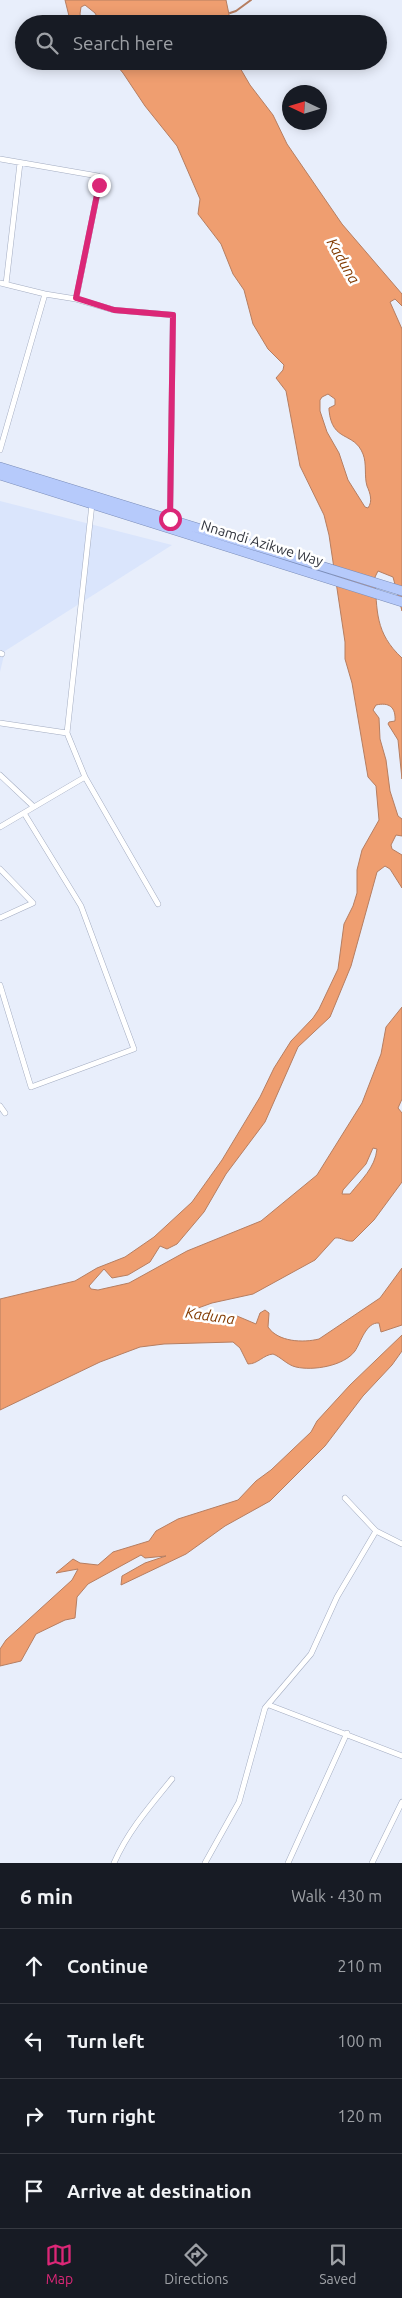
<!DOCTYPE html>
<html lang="en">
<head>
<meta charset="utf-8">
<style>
	body { margin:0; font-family:Ubuntu,sans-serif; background:#242831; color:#f1f3f6 }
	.compass { position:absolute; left:282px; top:85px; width:45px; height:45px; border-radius:50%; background:#171b24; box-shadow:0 2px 12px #0003; rotate:274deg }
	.stop { position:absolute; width:15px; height:15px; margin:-11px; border:4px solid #db2777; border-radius:50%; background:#fff }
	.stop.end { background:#db2777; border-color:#fff; box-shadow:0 1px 5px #0008 }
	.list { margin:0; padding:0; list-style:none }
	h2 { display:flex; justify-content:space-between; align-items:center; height:65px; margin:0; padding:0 20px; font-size:21px }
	h2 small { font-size:16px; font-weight:400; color:#9ea1a6 }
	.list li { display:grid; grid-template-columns:32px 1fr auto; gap:15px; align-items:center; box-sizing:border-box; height:75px; padding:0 20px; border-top:1px solid #363941 }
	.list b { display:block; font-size:19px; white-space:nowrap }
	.list em { font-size:16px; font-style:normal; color:#9ea1a6 }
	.icon { flex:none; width:28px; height:28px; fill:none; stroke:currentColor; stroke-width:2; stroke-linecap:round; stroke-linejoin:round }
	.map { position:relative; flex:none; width:402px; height:1863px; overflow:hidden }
	.search { position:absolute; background:#171b24; box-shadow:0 2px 12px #0003; left:15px; right:15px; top:15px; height:55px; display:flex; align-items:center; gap:12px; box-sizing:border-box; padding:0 18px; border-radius:28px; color:#9ea1a6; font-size:19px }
	.sheet { height:365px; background:#171b24 }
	nav { display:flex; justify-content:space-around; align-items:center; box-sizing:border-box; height:70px; border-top:1px solid #363941; background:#171b24; font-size:14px; color:#9ea1a6 }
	nav a { display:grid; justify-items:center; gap:2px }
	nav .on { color:#db2777 }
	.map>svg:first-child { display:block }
</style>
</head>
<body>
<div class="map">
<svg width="402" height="1863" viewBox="0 0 402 1863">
	<rect width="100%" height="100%" fill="#e8eefb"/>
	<!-- built -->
	<path fill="#dae5fc" d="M0,501L172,545L5,651L0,672Z"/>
	<!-- water -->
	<path fill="#ef9e70" stroke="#b67e61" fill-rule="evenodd" d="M65,0H226L231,24H101L95,13L85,5L81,7L80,14L83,24H71Z
		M113,61H236L250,85L273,115L287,144L342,224L402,294V306L395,299L390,302L402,329V611L393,577L378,571L375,577C377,611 375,633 402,658V779L398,740L388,724L389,722L395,721C396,707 389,702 376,705L373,710L379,718L380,739L386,760L390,791L398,816L402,819V836L396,835L391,845L392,849L402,855V888L390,869L385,866L377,872L351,966L330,1017L298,1047L265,1122L226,1174L204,1212L177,1244L167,1249L160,1246L150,1262L128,1275L112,1278L104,1269L89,1286L91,1289L98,1290L129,1283L187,1251L261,1221L317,1175L362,1103L381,1054L386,1027L402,1007V1099L398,1108L402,1113V1182L374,1220L353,1241C346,1242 341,1237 335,1238L315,1260L253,1294L212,1303L187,1312L201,1313L219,1320L237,1316L256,1324L260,1313L265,1310L269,1313L268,1327C278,1342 303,1343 319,1339L380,1298L402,1268V1325L381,1332L379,1323C366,1322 361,1342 355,1351C344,1366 313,1371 296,1367C287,1365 281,1357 273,1354C263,1355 258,1364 248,1364L240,1348L233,1342L164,1344L140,1347L100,1362L0,1410V1299L75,1281L97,1268L125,1257L154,1237L192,1202L222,1160L260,1097L274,1068L291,1041L313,1018L319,1009L338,969L344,924L353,906L357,893V870L362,850L379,820L376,786L368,777L352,683L345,659V642L329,535L324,515L300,466L286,391L276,378L283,370L284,365L268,349L253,324L244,290L233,274L221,244L198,214L200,199L177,146L145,106L123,73ZM328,394L335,399V405L329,408V410C332,443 354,431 363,454C367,464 364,476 367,486C370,493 373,501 368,508L365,507L348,480L339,453L327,432L320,411V400L322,397ZM373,1148L377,1149C375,1168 361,1180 350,1194H342L343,1190L366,1164Z
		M402,1335V1351L392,1365L363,1396L325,1446L270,1501L225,1526L186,1554L121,1585L122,1576L145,1563L166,1556L145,1558L141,1555L88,1584L77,1597L75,1618L65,1620L36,1634L21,1661L0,1666V1649L6,1640L72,1580L78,1569L56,1573L73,1559L80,1563L98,1565L113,1552L149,1541L156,1531L178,1519L238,1500L256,1481L271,1470L311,1432L317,1421L350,1385Z"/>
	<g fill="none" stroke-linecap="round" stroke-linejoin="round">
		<!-- stream -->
		<path stroke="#b67e61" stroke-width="2" d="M230,13L236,11L251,0"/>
		<defs>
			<path id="minor" d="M0,159L98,176L99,185L76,299L45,294L0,283
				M6,284L20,163
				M76,299L114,310L173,315L170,519
				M0,450L45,294
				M0,653L2,654
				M0,723L67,733
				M0,775L34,807
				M85,777L67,733L92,504
				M0,827L85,777L158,904
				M0,869L33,903L0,918
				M0,985L31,1087L134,1049L81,906L24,813
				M0,1106L5,1113
				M376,1531L402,1544
				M269,1705L402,1756
				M114,1863C128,1831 150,1806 172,1779
				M205,1863L239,1802L265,1708L311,1654L337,1597L376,1531L345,1498
				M288,1863L347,1733
				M372,1863L402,1802"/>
			<path id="trunk" d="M0,467L402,591
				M0,475L402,602"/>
		</defs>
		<!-- minor casing -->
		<use href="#minor" stroke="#a3acc1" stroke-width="6"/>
		<!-- trunk casing -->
		<use href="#trunk" stroke="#7b8db8" stroke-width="10"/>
		<!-- minor -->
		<use href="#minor" stroke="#fff" stroke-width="5"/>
		<!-- trunk -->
		<use href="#trunk" stroke="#b6cafb" stroke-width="9"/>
	</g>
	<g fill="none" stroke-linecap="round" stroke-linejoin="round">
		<!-- route -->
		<path stroke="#db2777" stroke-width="6" d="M99,185L76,298L114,310L173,315L170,519"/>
	</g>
	<g text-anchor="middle" stroke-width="5" stroke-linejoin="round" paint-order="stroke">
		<!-- street labels -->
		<g font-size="14" fill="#31343d" stroke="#fff">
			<text transform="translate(262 543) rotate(17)" y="5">Nnamdi Azikwe Way</text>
		</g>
		<!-- water labels -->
		<g font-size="15" font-style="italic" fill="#823a00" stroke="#fff">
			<text transform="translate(343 261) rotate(60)" y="5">Kaduna</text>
			<text transform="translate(210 1316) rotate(8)" y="5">Kaduna</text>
		</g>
	</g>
</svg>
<svg class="compass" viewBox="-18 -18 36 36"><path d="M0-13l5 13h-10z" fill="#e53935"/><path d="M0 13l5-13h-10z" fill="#9ea1a6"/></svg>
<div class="stop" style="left:170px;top:519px"></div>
<div class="stop end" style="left:99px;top:185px"></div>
<div class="search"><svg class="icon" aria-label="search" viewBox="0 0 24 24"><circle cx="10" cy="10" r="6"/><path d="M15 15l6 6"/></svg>Search here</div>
</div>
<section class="sheet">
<h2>6 min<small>Walk · 430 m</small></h2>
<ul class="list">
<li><svg class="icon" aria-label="ahead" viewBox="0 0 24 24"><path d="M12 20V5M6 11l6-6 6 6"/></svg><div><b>Continue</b></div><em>210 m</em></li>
<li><svg class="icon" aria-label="left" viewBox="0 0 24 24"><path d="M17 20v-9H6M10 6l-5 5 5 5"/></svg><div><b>Turn left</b></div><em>100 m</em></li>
<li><svg class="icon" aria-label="right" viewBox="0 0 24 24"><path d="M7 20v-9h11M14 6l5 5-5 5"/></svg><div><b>Turn right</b></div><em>120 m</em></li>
<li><svg class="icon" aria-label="arrive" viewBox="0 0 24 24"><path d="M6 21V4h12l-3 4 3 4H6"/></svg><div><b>Arrive at destination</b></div></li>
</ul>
</section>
<nav>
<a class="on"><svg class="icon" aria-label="map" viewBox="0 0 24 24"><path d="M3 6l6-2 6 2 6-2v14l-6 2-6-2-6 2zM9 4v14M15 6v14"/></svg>Map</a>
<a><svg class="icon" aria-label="directions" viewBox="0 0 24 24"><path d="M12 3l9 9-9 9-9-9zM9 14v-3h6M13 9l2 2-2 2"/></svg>Directions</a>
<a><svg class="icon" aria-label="saved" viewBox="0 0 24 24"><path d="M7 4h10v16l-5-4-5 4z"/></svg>Saved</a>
</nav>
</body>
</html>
